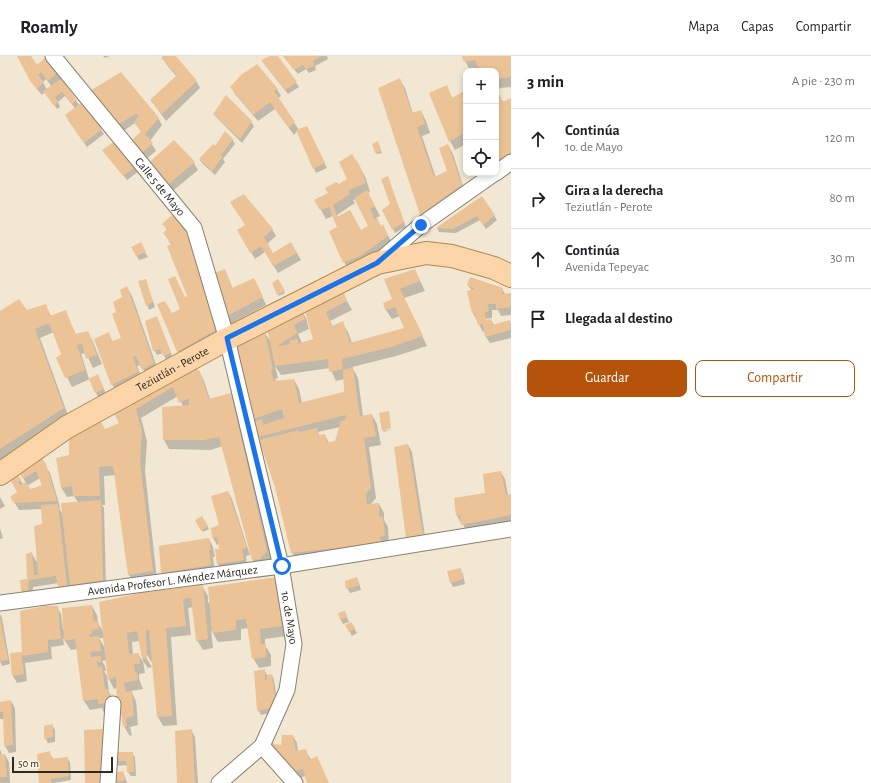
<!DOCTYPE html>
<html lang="es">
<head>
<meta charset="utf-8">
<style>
	body { margin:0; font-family:"Alegreya Sans",sans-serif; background:#f6f6f6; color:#202124 }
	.controls { position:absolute; right:12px; top:12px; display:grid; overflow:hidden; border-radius:8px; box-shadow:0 2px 6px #0003 }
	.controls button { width:36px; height:36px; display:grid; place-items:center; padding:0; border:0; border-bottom:1px solid #e0e0e0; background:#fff; color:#202124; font:20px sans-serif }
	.scale { position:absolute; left:12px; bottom:10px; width:101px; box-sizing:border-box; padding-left:4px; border:2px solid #2e2a23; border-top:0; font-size:11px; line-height:14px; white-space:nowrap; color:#2e2a23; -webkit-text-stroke:3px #fef4df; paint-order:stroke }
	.stop { position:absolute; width:12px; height:12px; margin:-9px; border:3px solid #1a73e8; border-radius:50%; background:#fff }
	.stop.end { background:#1a73e8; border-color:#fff; box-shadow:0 1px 4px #0008 }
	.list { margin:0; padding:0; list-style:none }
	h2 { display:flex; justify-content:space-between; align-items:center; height:52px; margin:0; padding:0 16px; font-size:17px }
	h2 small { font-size:13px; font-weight:400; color:#757577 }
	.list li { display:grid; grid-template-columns:26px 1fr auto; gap:12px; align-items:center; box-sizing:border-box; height:60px; padding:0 16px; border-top:1px solid #e0e0e0 }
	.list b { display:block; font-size:15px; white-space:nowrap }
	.list p { margin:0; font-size:13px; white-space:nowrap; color:#757577 }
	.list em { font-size:13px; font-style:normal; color:#757577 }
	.actions { display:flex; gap:8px; padding:12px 16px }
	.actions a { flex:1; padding:9px 0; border:1px solid #b45309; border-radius:8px; text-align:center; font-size:14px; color:#b45309 }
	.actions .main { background:#b45309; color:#fff }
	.icon { flex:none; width:22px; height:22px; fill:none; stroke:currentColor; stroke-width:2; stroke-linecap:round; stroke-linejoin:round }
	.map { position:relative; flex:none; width:511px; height:727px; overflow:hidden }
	header { display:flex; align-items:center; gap:24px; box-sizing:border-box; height:56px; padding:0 20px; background:#fff; border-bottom:1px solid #e0e0e0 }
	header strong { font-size:19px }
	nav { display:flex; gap:22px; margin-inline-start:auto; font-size:14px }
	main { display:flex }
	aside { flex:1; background:#fff }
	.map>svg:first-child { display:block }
</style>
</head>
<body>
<header>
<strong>Roamly</strong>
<nav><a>Mapa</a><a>Capas</a><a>Compartir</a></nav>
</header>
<main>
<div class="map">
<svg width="511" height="727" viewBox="0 0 511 727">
	<rect width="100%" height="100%" fill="#f1e7d2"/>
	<!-- shadow -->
	<path fill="#0003" fill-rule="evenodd" d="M18,0H30L37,10L48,1L62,22L61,23L79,49L81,48L104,78L87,91L68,64L75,52L65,40L58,46L60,51L57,53L45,36L42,39L36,32ZM46,23L52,31L47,34L43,26Z
		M103,0H110L105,2Z
		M165,0H174L196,25L200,32L166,65L151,44L177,21L167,9L163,2Z
		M272,0H277L299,31L288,38L265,9Z
		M283,0H327L328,3L315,10L316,14L309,17L306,13L298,18Z
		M463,0H511V31L500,32L496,36V15H481L480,13L470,15Z
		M399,23L405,32L413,58L421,55L426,65L430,77L422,80L436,122L448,115V89L453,98L466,139L426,167L421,158Z
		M446,30L453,43L466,35V88L455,94L450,85L431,37Z
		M231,31L277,33L281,40L278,42L299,74L309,76L327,112L316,117L297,75L294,79L275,53L258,65L235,38Z
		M499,40L503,46L511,43V109L485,124L481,117H496V42Z
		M91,45L158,62L162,69L150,85L156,95L144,105L130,87L142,77L135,67L122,76Z
		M214,58L251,66L254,70L242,87L217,62Z
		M232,83L235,88L223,103L225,106L215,119L203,108L200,104L215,91Z
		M116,86L139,115L127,124L104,95Z
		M174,86L194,107L198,114L168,139L151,117Z
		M379,89L382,97L377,98L376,97Z
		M359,110L365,120L370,136L368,137L380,160L376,162L381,171L383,170L393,189L349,216L330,176L338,172L333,160L326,163L316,145L329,137L339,129L348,124ZM356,143L369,170L360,175L338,162L337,159L355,147L353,144Z
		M387,121L406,171L395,177L393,173L392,149Z
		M482,141L497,164L486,173L480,164L456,177L439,176L437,172Z
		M173,160L224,281L183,304L178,295L172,258L181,253L185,242L189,240L172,190L164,177L167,174L164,168Z
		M272,173L276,180L267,188L272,198L291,187L301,204L278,217L265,196L255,203L238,174Z
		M140,188L148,201L139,204L132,192Z
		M225,214L233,233L258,231L266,249L230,268L215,218Z
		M415,214L425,235L404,242L427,290L396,300L352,311L358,322L363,360L372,359L377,368L381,389L369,391L376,442L370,449L379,448L384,457V464L388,471L389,489L297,506L292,496L276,431L259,381L234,290L263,274L270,285L301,253L306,262L309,273L298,278L302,287L315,284L305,252L342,236L352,254L330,265L333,271L342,267L348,276L352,287L406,273L400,260L392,263L386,254L384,247L394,244L385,223ZM275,310L281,319L330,312L336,325L344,323L345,336L302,347L299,333L294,324L276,326L275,323L278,322ZM340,371L336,386L329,387L325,379L320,380L318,376Z
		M145,224L155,251L149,254L147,249Z
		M278,224L285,237L279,240L273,227Z
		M468,229L502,233L506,239L511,238V259L501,260L498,254H492V262L485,263V265L491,264L494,269L509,265L511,268V282L490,287L486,281L485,275L483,276L473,257L472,235Z
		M127,231L132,240L159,317L148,323L141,309L137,310L143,325L117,337L112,328L108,277L113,286L123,282L118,256Z
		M46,250L51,260L65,255L76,279L88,276L93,286L102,308L93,312L86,297L81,298L89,323L98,319L106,338L98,341L90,323L72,331L57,302L63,299L54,276L40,282L69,362L0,406V256L27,255Z
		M159,266L173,302L166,304L163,297L157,299L154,294Z
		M199,315L204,325L210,343L230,338L236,347L272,505L259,513L253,504L223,390L210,394L169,393L164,384L183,350L178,340L141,362L147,385L145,415L157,524L134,528L129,519L116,419L104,420L105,449H102L104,452L106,531L75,536L70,527L71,537L63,539L58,527L33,531L32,542H26L22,535L28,524L32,498L38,508L44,469L42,453L19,454L11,441L19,437L15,415L23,428L26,427L17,411L45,409L50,417L60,451L59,452L63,459L78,446L74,440L67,441L61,431L70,399L105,374L120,368L116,358ZM40,422L43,429L31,434L27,430Z
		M392,373L384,376L383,375Z
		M408,389L412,396L426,486L411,488L407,481Z
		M501,416L505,423L508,439H511V466L466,475L462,466L461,467L457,460L486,438Z
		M228,436L232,443L250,499L246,500L247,511L222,515L218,508L220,494L219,488L217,489L213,482L220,470Z
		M0,441L5,450L0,453Z
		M202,461L209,473L203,476L197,464Z
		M0,472L3,482L0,483Z
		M209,483L213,491L215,501H213L215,516L166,523L162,516Z
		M460,514L463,518L465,528L453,531L451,527Z
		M276,522L287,580L265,583V589L271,599V610L259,612L253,602L249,572L241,573V584L218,586L211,574L213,592L203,594L197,584L193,551L188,552L191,579L171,581L177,669L163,670L158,661L154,610L146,597L144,598L152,611L148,612L143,605L145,617L139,618V623L143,633L131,635L136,645L138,669L130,671L132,680L129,679L124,670L123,661L118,654L117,632L114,633L109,623L107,604L102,605L105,610L106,615H104L107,620L109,636L113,643L112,656L104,657L102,652L90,654L84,645L77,593L71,594L63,582L64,589L51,591L52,603L25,607L27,625L17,627L13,620L23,596L57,551L61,558L63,574H64L92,550L97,559L98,567L104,577L202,530L208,540V547L210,546ZM99,582H104L106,594ZM140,585L143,606L138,598L133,599L132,586Z
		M359,527L361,534L350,537L347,532Z
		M345,556L349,566L343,568L341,564Z
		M0,558L2,562L10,608L2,610L0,605Z
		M351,567L357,577L352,580L347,570Z
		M264,614L267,619H272L274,624L276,638L274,656L261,659L258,654Z
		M11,645L15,652L16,696L9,697L5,690L4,663H0V647Z
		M52,669L55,674V686L48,687L45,682Z
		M191,674L195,681L198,727H178Z
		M293,680L297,687L298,696L306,695L311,704L328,727H308L306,720L294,723L282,690Z
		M0,693L2,700L5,699L9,706L10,727H0Z
		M49,696L53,703L67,702L70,706L71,724L54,727H40Z
		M114,697H132L135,701L136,720H131L128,716V709L116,710Z
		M123,716L125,721L127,727H114Z"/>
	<!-- building -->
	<path fill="#ecc396" d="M17,0H31L37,9L47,0L59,15L48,25L41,16L38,19L44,26L37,33L30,25Z
		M163,0H176L197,25L162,58L150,44L177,19L161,2Z
		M270,0H278L297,26L285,34L261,4Z
		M283,0H322L313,5L314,10L306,13L303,9L294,14Z
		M462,0H511V21L496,23V15H480L475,4L464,6Z
		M257,8L278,33L274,35L295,66L289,72L270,46L253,59L230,31L241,19Z
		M121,16L159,62L145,78L153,87L139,99L128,87L141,76L134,66L139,60L136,58L117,69L85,38Z
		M400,22L412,57L421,54L425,68L417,71L434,121L447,115L439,92L448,88L462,129L420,159L378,32Z
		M61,23L77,44L72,48L62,36L55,41L58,46L54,50L43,35Z
		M447,29L452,42L466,34V81L464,77L449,86L429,37Z
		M226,39L252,65L240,83L213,58Z
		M500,39L502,46L511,42V97L496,105V41Z
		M81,47L102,73L84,87L65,59Z
		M307,70L325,107L313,113L296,74Z
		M225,75L233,83L221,99L223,101L212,115L199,103L213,88L215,90Z
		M117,84L137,110L123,120L102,94Z
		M174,84L195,106L163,133L145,110Z
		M378,85L381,95L375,97L372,88Z
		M352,98L360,110L366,127L349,134L350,138L333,149L337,161L350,154L361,174L368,170L354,142L367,134L375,150L370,153L375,164L377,162L381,170L383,168L388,180L360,200L343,207L329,175L337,171L329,151L320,154L314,144L328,137L325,132L336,126L339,128L347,123L339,106Z
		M388,120L404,166L392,174L382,154L390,148L381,123Z
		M244,138L273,173L264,181L273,197L291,186L297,197L273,210L261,190L250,197L237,174L245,169L230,146Z
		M482,140L495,159L483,169L477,160L453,173L436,172Z
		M173,158L192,177L219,272L177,296L157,248L165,245L172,257L180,253L168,223L175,220L185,241L187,240L167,190L172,188L163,177L167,173L162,168Z
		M141,186L146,196L136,200L131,191Z
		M225,213L232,232L254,222L263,241L225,261L214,217Z
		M415,213L420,225L400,233L423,280L391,291L342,303L343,313L329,316L328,303L275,310L267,272L301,252L305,263L294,269L297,277L276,291L290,288V284L297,283L298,288L313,283L304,252L343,234L347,245L326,256L332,270L343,265L350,287L404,272L395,251L385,254L383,247L392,243L384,223Z
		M470,221L503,232L502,238L511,237V251L496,253V248H488L489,255L485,256L486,264L491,263L492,269L510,264L511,274L485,281L483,268L478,269L475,257H472L467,235L475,233L467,229Z
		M146,223L153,246L146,250L138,225Z
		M278,223L285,235L277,239L272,227Z
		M127,230L154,307L142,314L136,300L133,301L138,316L111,329L94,283L109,276L112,285L121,282L112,258L116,256L113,246L122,241L120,234Z
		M19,243L27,254L46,248L50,260L66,254L75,278L88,275L97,299L86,303L82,288L77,289L85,314L65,322L56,302L61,298L49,267L35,273L64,352L0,393V255Z
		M157,260L171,297L163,300L160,293L153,295L145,265Z
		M264,272L273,313L271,314L274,325L294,323L299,347L344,336L343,314L353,311L360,360L372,358L376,380L364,382L371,432L366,438L367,448L379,447V461H383L385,479L380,481L381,487L291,497L275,431L259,384L299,374V376L317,372L319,379L325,378L327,387L335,385L341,365L346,363V359L258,381L253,366L262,363L263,369L284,362L282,353L253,363L233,289Z
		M193,312L199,314L209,343L231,337L267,495L260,503L252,504L219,381L204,384H163L162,351L189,349V342L179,347L173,331L136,353L142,375L140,405L153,515L128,519L113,410L99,411L100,440H73L72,430L61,432L56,402L69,399V380L100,364L105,373L119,367L114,357Z
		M98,318L104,333L95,337L89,323Z
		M389,355L391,372L382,375L379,357Z
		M408,388L423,479L406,482L394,391Z
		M38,396L46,408L57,445L14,447L10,441L17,436L8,419L15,414L21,424L18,426L20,429L25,426L31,433L42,429L36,415L23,423L15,410Z
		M501,415L506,439L511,438V459L461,469L460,459L456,460L454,442L485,437L483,418Z
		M228,435L247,492L242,493L244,504L217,508L215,493H219L217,481L212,482L211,472L219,469L211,440Z
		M101,444L103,524L70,529L61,447Z
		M58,448L67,530L58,532L56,520L29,524L28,535H21L20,524L27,523L26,498L32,496L34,519H38L34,470L42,468L41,449Z
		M202,460L208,470L201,475L195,464Z
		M209,482L211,494H209L211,509L161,517L159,490Z
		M461,512L463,523L450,527L447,515Z
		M276,521L282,570L260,573L261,588H266V601L252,603L246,563L236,564V574L212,577L208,531Z
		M357,521L360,529L346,533L345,525Z
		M203,529L208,583L196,585L191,542L183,543L186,570L166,572L172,660L157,661L149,574H146L147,602L142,603L137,575L127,577L129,598L139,597L140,608H134L135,616L137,617L138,624L124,627L126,636L132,635L134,660L126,662L127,671L123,670L121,658L117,654L116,621L108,624L99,546L140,537Z
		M92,549L94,565H98L99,573L92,574V578H89L90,581L99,580L101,595L90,596L91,601L101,600V606H97L98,611L102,610L105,633H108L110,643H106L107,647L98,648V643L83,645L75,583L64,585L62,552Z
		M45,550H58L61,583L48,584V596L22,600L24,618L12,620L10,597L22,596L20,555Z
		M345,555L347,561L340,564L338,557Z
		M0,561L8,604L0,605Z
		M351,566L355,572L349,576L345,569Z
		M265,613V625L267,624V619L272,618L274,637L278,638L272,652L257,655L254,615Z
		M11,644L13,689L4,690L3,655L0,656V646Z
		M53,668V681L44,683V670Z
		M104,673V727H85L84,674Z
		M192,673L195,727H177L175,675Z
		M282,679H293L296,695L306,693L309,704L317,700L329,727H307L303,713L289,716L275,697L271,687L281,689Z
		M50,695L51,703L68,701L69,720L51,723V727H39L37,698Z
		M113,696H133L134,716H127L126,705H112Z
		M5,698L7,721H0V699Z
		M123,715L125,724L112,727L111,718Z"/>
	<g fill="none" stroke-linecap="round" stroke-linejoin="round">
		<defs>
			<g id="street">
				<path id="s1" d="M53,0L194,172L227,283L281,510L294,588L287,634L262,690L219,727"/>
				<path d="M496,117L511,106"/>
				<path d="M379,205L421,169L495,117"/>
				<path id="s2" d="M0,547L281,510L511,473"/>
				<path d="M262,690L295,727"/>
				<path d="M108,727L113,648"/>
			</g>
			<g id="primary">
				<path id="s3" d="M0,418L67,371L227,283L377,207L426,197L452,200L494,212L511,220"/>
			</g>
		</defs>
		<!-- street casing -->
		<use href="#street" stroke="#8a816f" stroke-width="17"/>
		<!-- primary casing -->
		<use href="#primary" stroke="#b28754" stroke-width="24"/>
		<!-- street -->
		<use href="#street" stroke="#fff" stroke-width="15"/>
		<!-- primary -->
		<use href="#primary" stroke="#fbd5a8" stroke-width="22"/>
	</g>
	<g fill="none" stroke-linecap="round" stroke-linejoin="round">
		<!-- route -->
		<path stroke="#1a73e8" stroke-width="5" d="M282,510L227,282L377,207L421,169"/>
	</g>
	<g text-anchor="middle" stroke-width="3" stroke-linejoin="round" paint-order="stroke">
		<!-- street labels -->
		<g font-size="12" fill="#2e2a23" stroke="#fef4df">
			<text dy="4" stroke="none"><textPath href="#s1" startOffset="169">Calle 5 de Mayo</textPath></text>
			<text dy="4" stroke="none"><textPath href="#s3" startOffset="202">Teziutlán - Perote</textPath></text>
			<text dy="4" stroke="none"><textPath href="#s2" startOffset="174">Avenida Profesor L. Méndez Márquez</textPath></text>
			<text dy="4" stroke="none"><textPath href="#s1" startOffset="624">1o. de Mayo</textPath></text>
		</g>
	</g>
</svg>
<div class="controls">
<button>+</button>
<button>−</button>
<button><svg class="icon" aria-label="locate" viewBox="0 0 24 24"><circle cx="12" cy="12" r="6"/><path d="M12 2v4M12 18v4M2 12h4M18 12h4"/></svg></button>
</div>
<div class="scale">50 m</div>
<div class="stop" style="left:282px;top:510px"></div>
<div class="stop end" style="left:421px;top:169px"></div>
</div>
<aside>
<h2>3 min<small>A pie · 230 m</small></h2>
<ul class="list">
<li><svg class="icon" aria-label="ahead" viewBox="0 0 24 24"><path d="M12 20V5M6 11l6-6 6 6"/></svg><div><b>Continúa</b><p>1o. de Mayo</p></div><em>120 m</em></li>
<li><svg class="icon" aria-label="right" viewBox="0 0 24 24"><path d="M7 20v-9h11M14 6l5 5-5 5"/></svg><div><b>Gira a la derecha</b><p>Teziutlán - Perote</p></div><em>80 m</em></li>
<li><svg class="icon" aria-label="ahead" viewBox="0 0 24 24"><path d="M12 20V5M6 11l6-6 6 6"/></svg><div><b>Continúa</b><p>Avenida Tepeyac</p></div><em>30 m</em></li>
<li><svg class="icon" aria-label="arrive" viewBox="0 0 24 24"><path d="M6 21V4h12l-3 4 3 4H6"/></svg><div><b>Llegada al destino</b></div></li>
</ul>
<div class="actions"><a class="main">Guardar</a><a>Compartir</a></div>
</aside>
</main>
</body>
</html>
